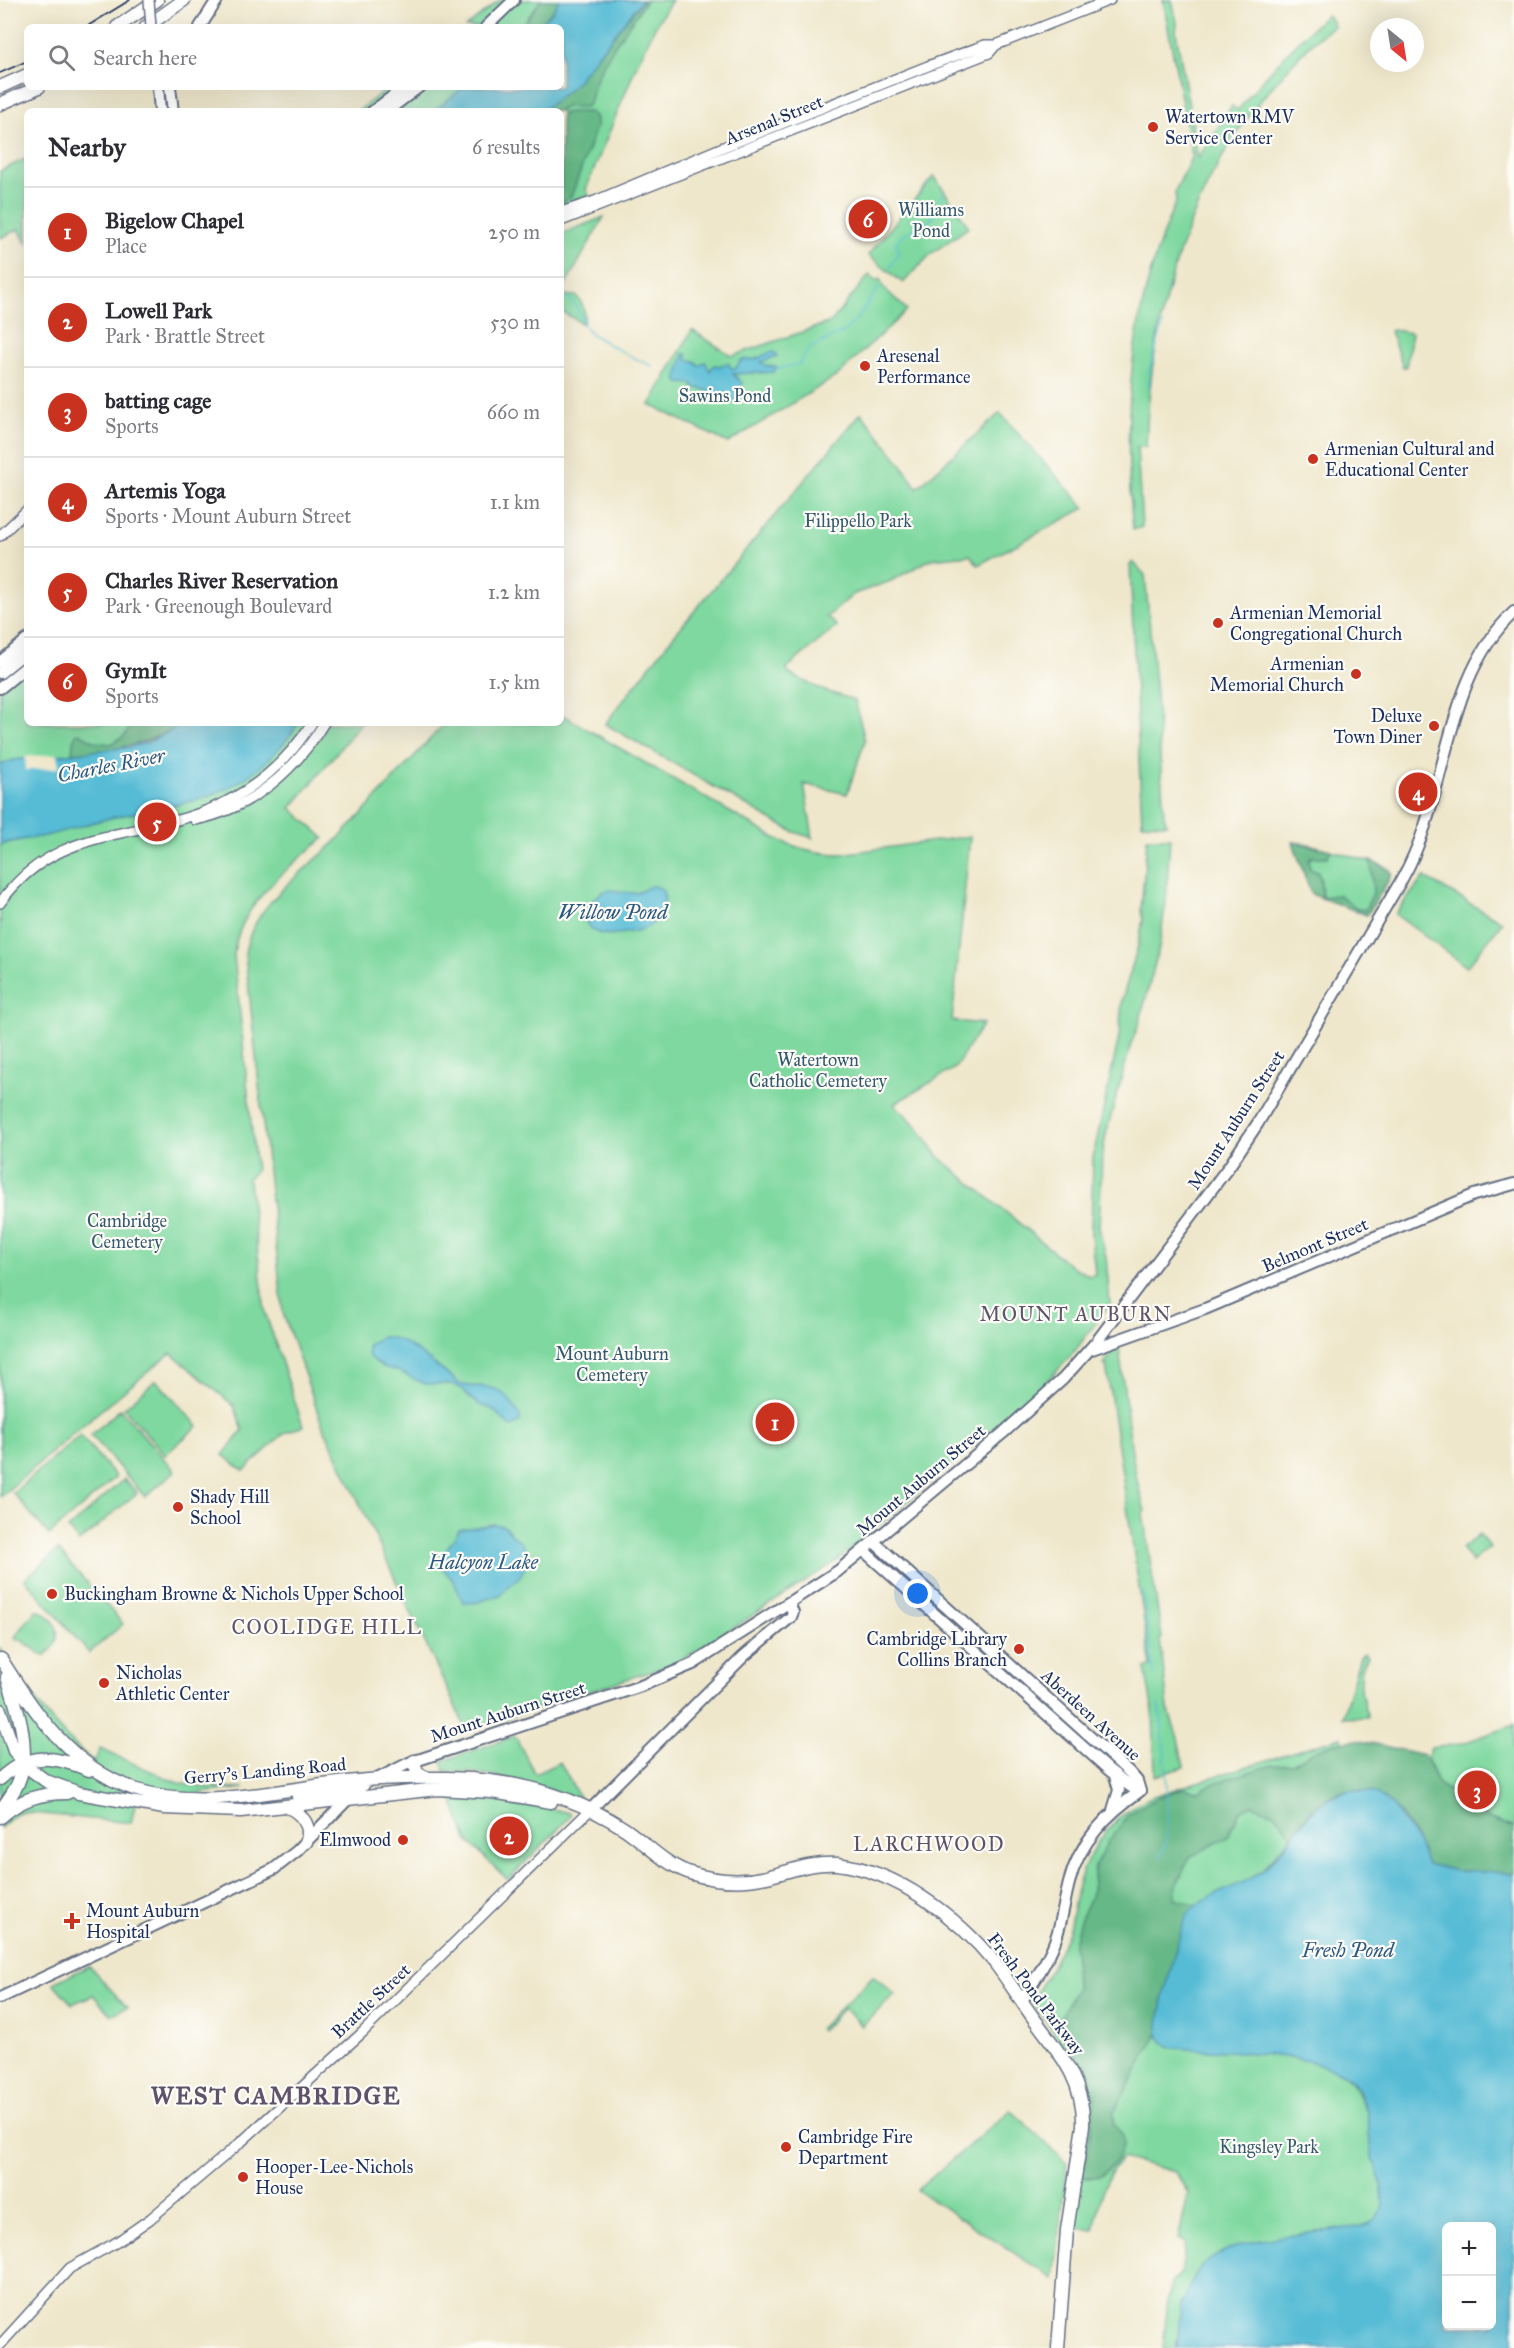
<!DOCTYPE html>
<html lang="en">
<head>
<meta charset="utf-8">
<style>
	body { margin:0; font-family:"IM FELL Great Primer",serif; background:#f2f2f3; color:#2b2b33 }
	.controls { position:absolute; right:18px; bottom:18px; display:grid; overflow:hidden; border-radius:9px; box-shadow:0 6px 24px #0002 }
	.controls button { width:54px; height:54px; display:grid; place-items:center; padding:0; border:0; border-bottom:2px solid #e1e1e2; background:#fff; color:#2b2b33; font:30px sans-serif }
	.compass { position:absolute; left:1370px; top:18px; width:54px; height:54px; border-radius:50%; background:#fff; box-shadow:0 6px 24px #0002; rotate:150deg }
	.you { position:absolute; left:918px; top:1594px; width:21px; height:21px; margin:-15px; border:4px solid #fff; border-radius:50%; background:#1a73e8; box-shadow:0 0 0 9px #1a73e833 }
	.badge { display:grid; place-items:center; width:39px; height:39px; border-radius:50%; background:#c8321e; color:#fff; font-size:20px; font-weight:700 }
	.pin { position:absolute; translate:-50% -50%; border:3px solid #fff; box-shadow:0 2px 6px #0006 }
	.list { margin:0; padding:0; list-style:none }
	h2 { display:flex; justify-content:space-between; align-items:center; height:78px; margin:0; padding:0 24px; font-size:26px }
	h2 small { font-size:20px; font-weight:400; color:#7c7c81 }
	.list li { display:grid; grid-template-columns:39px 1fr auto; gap:18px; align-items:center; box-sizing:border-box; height:90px; padding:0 24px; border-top:2px solid #e1e1e2 }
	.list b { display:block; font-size:22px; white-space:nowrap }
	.list p { margin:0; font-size:20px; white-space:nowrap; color:#7c7c81 }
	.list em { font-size:20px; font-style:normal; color:#7c7c81 }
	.icon { flex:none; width:33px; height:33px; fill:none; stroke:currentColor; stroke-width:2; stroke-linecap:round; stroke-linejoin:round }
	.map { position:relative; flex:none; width:1514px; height:2348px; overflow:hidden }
	.search { position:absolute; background:#fff; box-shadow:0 6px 24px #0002; left:24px; top:24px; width:540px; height:66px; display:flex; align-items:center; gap:15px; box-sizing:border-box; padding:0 21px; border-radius:9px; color:#7c7c81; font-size:22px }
	.panel { position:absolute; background:#fff; box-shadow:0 6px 24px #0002; left:24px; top:108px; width:540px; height:618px; border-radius:9px }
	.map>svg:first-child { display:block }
</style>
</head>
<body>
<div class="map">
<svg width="1514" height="2348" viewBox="0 0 1514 2348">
	<rect width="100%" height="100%" fill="#fdfcf7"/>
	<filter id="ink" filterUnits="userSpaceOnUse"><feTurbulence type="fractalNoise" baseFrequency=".0167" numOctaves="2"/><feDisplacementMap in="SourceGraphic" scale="12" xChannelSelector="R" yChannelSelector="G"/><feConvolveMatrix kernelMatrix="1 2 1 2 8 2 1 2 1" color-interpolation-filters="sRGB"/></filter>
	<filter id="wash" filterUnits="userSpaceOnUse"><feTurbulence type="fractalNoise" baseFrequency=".008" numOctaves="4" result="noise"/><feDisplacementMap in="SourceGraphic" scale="24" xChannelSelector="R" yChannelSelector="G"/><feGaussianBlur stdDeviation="1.35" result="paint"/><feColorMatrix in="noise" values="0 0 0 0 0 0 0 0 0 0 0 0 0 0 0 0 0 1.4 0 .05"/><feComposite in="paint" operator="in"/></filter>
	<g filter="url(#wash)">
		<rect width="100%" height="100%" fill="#efe7cb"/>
		<!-- green -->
		<path fill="#7ed89f" stroke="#4c847e" stroke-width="1.5" d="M500,0H559L536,27H466Z
			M642,0H672L656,25L638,62L586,189L589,195L561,207V111H542L573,86Z
			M1163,0H1172L1177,23L1176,32L1198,158L1232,106L1238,110C1265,76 1293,45 1325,16L1328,15L1334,26C1313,39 1295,61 1278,80C1188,181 1150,314 1146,447H1137L1142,527L1133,530C1122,414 1129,310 1176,201L1175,192L1192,156Z
			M389,87H464L434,111H358Z
			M27,158V245L19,229L0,238V171Z
			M934,176L969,227L931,254L903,283L868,255Z
			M604,217L561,293V234Z
			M869,275L876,281L880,279L883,287L907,310L837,376L728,443L650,405L692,330L732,356L831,322Z
			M561,295L576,296C584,304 586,314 583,324L561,311Z
			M1392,330L1412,333L1406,367H1403L1390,331Z
			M861,413L902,465L917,488L1000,413L1085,508L978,565L970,555L931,559L891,581L854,594L827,617L837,626L787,668L788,673L822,690L855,700L865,741L847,794L804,784L813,838L794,832L775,822L605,724L670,640Z
			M1133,562L1145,575L1156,695L1164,816L1167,824L1142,823L1130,565Z
			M27,632V723H185L91,752L69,754L0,765V654Z
			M561,714L773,837C795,848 816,854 841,854L970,836L952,1021L983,1024L955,1068L894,1104L916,1125L939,1157L1071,1266L1090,1276L1095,1274L1091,1234L1093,1157L1119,1037L1122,1000L1138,946L1143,920L1141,911L1147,838H1170L1166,901L1159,948L1139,1024L1131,1044L1106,1134L1102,1157L1099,1228L1106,1257L1110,1304L1071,1356L1049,1379L969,1450L834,1563L707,1645L673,1664L467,1731L322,1424L283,1313L245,953C253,902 306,872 339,838C375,801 409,761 445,723H561Z
			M298,723H361L291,808L324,838C288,868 238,905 234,955L256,1171L247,1179L249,1181L265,1312L303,1426L284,1433L244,1471L223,1455L243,1430L234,1406L171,1353L78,1429L0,1497V845C32,838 62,829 94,821C160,805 221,808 272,755C282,745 291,736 298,723Z
			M1293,842L1309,844L1382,865L1390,870L1392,875L1367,915L1311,894Z
			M1424,877L1502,922L1467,967L1395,914Z
			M1116,1348L1119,1349C1127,1403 1129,1459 1145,1511L1143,1513L1162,1638L1160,1639L1168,1708L1178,1738L1184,1767L1155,1776L1153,1712L1145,1668L1151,1667L1149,1655L1106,1365L1104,1364Z
			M156,1380L198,1426L165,1455L124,1408Z
			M120,1409L175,1471L145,1497L91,1435Z
			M80,1435L116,1477L49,1535L13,1493Z
			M124,1479L137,1493L79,1542L68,1529Z
			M1479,1534L1490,1547L1472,1562L1462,1549Z
			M58,1550L123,1624L89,1653L25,1579Z
			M883,1556L995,1656L994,1658L991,1659L880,1559Z
			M36,1610C60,1616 65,1642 44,1656L21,1640H16L15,1637Z
			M0,1648C29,1693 52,1727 94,1762L100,1749L178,1783L201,1787L244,1788L184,1795L139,1787L131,1823L23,1812L15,1815L0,1828Z
			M1364,1653L1368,1656C1356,1673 1361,1699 1368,1717L1342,1718L1360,1657Z
			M1514,1725V1828L1488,1818L1437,1783L1427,1758L1431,1748L1460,1744Z
			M515,1736L535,1774L560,1762L580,1799C535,1786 492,1771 445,1771L442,1761Z
			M1341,1737L1359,1791L1311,1811L1263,1870L1240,1885L1200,1904L1158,2036L1164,2043L1303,2058L1337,2070L1352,2082L1367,2111L1372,2154L1378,2168L1384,2190V2204L1381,2212L1377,2220L1368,2225C1330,2233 1221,2236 1200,2269C1191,2284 1184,2299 1181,2316C1180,2327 1176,2337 1177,2348H1163L1168,2299L1172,2283L1181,2273L1186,2243L1178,2239L1189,2193L1175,2172L1122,2158C1103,2178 1100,2203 1094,2230L1076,2228V2204L1090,2115L1091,2100L1074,2060L1035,2006L1033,2001L1034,1997C1047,1976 1059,1955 1068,1931C1073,1915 1074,1898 1079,1882C1090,1844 1119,1810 1156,1795Z
			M451,1797L528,1803L569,1813L571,1816L508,1880L467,1840Z
			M89,1966L127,2007L111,2015L93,1995L72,2004L53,1983Z
			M873,1976L895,1994L862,2026L844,2008L821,2031L819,2029Z
			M1011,2110L1067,2164L1054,2279L917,2190Z"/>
		<!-- forest -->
		<path fill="#66b886" stroke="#407472" stroke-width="1.5" d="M541,0H559L553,11L538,26L521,27Z
			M641,2H645C622,37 598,62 589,104L585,107H566L558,111H542L573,86Z
			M567,112H589L595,116L597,125L571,197L561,203V115Z
			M133,723H185C150,744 113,751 72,753L73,741L76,734L79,733L96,742L111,744L124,736Z
			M1293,842L1331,850L1327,857H1312L1309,860L1310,869L1318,872L1321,881L1322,897L1339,895L1359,909L1365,910L1373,893L1371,861L1390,870V878L1367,915L1311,894Z
			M1356,1740L1424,1755L1437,1783L1488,1818L1514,1828V1873L1456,1871L1427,1864C1423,1859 1423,1853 1420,1847C1417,1838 1411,1830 1406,1822C1382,1786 1344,1779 1311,1810C1303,1818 1297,1828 1291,1836L1275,1814L1252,1805L1240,1811L1228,1837L1190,1857L1176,1886L1175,1899L1197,1906L1188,1915L1186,1920L1163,2000L1158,2033L1114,2112V2125L1123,2135L1124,2144C1117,2163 1106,2179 1085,2178L1082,2175L1089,2142L1095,2098L1080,2063L1057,2024L1076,1988L1074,1944L1079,1923L1091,1897L1095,1866L1107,1843L1129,1814L1158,1797L1184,1788L1198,1791L1217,1782L1272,1765L1292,1764L1316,1750L1335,1743Z"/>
		<!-- water -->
		<path fill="#57bcd5" stroke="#39769a" stroke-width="1.5" fill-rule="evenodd" d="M559,0H642L573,86L542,111H434L464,87H561V27H536L553,11Z
			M771,352L776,353L777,356L761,362L766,366L777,367L773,372L733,374L743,384L737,388L741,391V396L735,400L729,399L727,396L711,394L709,391L693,387V384L679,383L677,378L684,354H687V360L695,361L699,366L705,362L710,371L714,365L719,366L728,363L731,368H736L741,360L756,359Z
			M185,723H298C291,736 283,745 273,755C227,802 180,803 119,816C95,821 72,829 49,835C32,839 16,839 0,845V765L14,760L130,747L149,742Z
			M652,886C671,886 665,911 656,921C649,928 640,930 631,932C621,933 609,937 599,933C575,924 587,902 603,892C613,887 624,894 635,893C641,892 646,888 652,886Z
			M382,1337C404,1335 434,1366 453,1378C465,1396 494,1374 512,1404C516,1411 521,1412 520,1421L513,1427L510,1426L492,1409L480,1405L468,1396L463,1389L452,1384H425L398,1371L383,1367L370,1358L368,1354V1345Z
			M494,1524L504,1526L524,1546L527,1563L520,1576L500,1595L475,1603L463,1602L454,1582L442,1567C440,1552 453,1543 459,1530Z
			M1352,1790L1375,1793L1393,1806L1418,1842L1427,1864L1456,1871L1514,1873V2348H1177L1181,2303L1184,2302C1187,2291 1194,2279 1200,2269C1221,2235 1330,2233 1368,2225C1390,2213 1382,2193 1379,2173C1378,2166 1374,2162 1372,2156C1368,2142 1370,2125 1367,2111C1366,2107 1358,2090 1356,2086C1337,2051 1211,2051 1173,2048C1168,2045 1161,2042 1159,2037C1154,2027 1181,1924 1188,1914C1203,1893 1242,1888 1263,1870C1294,1843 1307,1799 1352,1790ZM1446,2226H1492V2326H1446Z"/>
		<!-- pier -->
		<path fill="#efe7cb" d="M58,754L59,768L26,770L25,757Z"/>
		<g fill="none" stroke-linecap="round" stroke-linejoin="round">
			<!-- stream -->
			<path stroke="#57bcd5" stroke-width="1.5" d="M890,268L899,252L896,244C903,228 922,230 931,219C939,211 937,202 943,194
				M561,297C579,298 578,317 586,328C594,339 638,360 652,366
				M671,369L681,371
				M776,369L800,364L808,349L845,331L857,319L879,287
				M1149,390V371L1163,324
				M1142,1591L1154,1673
				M1158,1704C1164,1728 1172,1827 1164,1849C1163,1852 1161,1854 1160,1857"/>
		</g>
	</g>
	<g filter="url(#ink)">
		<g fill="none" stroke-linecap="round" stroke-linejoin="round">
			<defs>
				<path id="secondary" d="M561,212L595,201L721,148L928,66L985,45H996L1110,0
					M561,221L989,53L996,45
					M0,536L27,510
					M195,820C251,809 295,771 324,723
					M0,903C47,838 104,839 174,821C233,806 279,775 312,723
					M0,2345L70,2268L117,2242L150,2219L240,2143L362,2033L590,1810"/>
				<path id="primary" d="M200,27L217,0
					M486,27L514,0
					M158,87L160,111
					M170,87L173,111
					M373,111L405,87
					M387,111L419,87
					M0,662L27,640
					M0,673L27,651
					M0,688L27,666
					M1092,1349L1205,1309L1474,1195L1514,1184
					M873,1541L1129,1772L1137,1781L1140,1791
					M863,1550L1109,1770L1131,1787L1140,1791
					M377,1779L409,1763L641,1686L693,1664L838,1571L1003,1433L1063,1379L1097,1341L1230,1165L1258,1123L1402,879C1450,795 1441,681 1514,612
					M590,1810L744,1656L791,1617L793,1612L789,1603
					M1113,1810L1119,1790L1115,1776
					M0,1998L274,1869L297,1851L349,1798
					M1022,2001C1034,1981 1047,1963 1055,1941C1062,1922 1064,1902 1069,1883C1079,1842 1107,1814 1140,1791"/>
				<path id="highway" d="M117,27L157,0
					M146,27L184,0
					M0,87L27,75
					M0,104L39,87
					M1,1659C34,1712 71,1767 134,1789C198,1811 281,1789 347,1782C388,1777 431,1777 471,1779C526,1783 579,1799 625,1829C647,1844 664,1864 690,1873C715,1881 741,1883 767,1877C791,1871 812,1862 837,1864C898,1871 957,1917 995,1963C1008,1980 1019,1998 1032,2016C1057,2050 1085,2080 1083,2126L1067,2230L1058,2348
					M0,1710L14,1751L27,1767L46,1781L79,1793L164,1808L241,1811L437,1789L492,1792L551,1802
					M414,1761L417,1773L428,1779
					M0,1779C29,1751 55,1756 89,1770
					M298,1797L344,1791L363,1785
					M287,1807C301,1812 313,1827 306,1842
					M0,1812C6,1802 13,1794 18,1783C32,1750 18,1710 7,1677
					M1,1817C20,1799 41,1793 67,1793"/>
			</defs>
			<!-- secondary casing -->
			<use href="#secondary" stroke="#656f84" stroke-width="12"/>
			<!-- primary casing -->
			<use href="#primary" stroke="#656f84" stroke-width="14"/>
			<!-- highway casing -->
			<use href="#highway" stroke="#656f84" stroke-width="15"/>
			<!-- secondary -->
			<use href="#secondary" stroke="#fff" stroke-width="9"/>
			<!-- primary -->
			<use href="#primary" stroke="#fff" stroke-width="10"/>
			<!-- highway -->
			<use href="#highway" stroke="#fff" stroke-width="12"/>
			<!-- rail -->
			<path stroke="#1b2f5e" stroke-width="1.5" d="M86,27L130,0
				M0,73L27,61"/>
			<defs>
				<path id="secondary-bridge" d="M149,0L151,27"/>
			</defs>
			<!-- secondary-bridge casing -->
			<use href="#secondary-bridge" stroke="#656f84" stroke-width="12" stroke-linecap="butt"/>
			<!-- secondary-bridge -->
			<use href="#secondary-bridge" stroke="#fff" stroke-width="9"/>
		</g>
	</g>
	<!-- markers -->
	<g fill="#c8321e" stroke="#fdfcf7" stroke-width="2">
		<circle cx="1153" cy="127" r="6"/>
		<circle cx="865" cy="366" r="6"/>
		<circle cx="1313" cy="459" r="6"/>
		<circle cx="1218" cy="623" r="6"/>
		<circle cx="1356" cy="674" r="6"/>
		<circle cx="1434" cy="726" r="6"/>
		<circle cx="178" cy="1507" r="6"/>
		<circle cx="52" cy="1594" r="6"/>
		<circle cx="1019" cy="1649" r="6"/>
		<circle cx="104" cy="1683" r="6"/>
		<circle cx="403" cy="1840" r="6"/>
		<path d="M69 1912h6v6h6v6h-6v6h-6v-6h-6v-6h6z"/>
		<circle cx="786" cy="2147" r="6"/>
		<circle cx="243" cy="2177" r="6"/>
	</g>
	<g text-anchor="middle" stroke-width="4.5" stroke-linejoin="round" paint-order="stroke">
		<!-- poi labels -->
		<g font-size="18" fill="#1b2f5e" stroke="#fdfcf7" text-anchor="start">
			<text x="1165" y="123">Watertown RMV<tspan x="1165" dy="21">Service Center</tspan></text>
			<text x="877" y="362">Aresenal<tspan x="877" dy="21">Performance</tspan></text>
			<text x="1325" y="455">Armenian Cultural and<tspan x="1325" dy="21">Educational Center</tspan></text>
			<text x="1230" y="619">Armenian Memorial<tspan x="1230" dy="21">Congregational Church</tspan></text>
			<text x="1344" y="670" text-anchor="end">Armenian<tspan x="1344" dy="21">Memorial Church</tspan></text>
			<text x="1422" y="722" text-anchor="end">Deluxe<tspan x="1422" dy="21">Town Diner</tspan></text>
			<text x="190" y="1503">Shady Hill<tspan x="190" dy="21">School</tspan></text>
			<text x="64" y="1600">Buckingham Browne &amp; Nichols Upper School</text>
			<text x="1007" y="1645" text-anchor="end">Cambridge Library<tspan x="1007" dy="21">Collins Branch</tspan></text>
			<text x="116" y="1679">Nicholas<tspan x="116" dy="21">Athletic Center</tspan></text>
			<text x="391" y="1846" text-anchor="end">Elmwood</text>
			<text x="86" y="1917">Mount Auburn<tspan x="86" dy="21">Hospital</tspan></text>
			<text x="798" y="2143">Cambridge Fire<tspan x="798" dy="21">Department</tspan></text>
			<text x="255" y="2173">Hooper-Lee-Nichols<tspan x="255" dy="21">House</tspan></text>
		</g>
		<!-- street labels -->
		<g font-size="18" fill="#1b2f5e" stroke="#fdfcf7">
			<text transform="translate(774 120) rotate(-22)" y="6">Arsenal Street</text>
			<text transform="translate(1236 1120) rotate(-57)" y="6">Mount Auburn Street</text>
			<text transform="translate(1315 1245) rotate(-23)" y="6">Belmont Street</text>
			<text transform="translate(921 1480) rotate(-40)" y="6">Mount Auburn Street</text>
			<text transform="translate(508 1712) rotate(-18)" y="6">Mount Auburn Street</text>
			<text transform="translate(1091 1715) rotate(42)" y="6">Aberdeen Avenue</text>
			<text transform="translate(265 1771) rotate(-5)" y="6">Gerry's Landing Road</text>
			<text transform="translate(1036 1994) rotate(53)" y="6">Fresh Pond Parkway</text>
			<text transform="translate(371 2001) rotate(-43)" y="6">Brattle Street</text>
		</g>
		<!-- park labels -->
		<g font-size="18" fill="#34596e" stroke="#fdfcf7">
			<text x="931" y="216">Williams<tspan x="931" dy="21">Pond</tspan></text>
			<text x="725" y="402">Sawins Pond</text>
			<text x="858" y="527">Filippello Park</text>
			<text x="818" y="1066">Watertown<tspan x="818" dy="21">Catholic Cemetery</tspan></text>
			<text x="127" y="1227">Cambridge<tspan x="127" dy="21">Cemetery</tspan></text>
			<text x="612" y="1360">Mount Auburn<tspan x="612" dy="21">Cemetery</tspan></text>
			<text x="1269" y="2153">Kingsley Park</text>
		</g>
		<!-- water labels -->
		<g font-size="20" font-style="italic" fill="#2d5982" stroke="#fdfcf7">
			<text transform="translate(111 765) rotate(-11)" y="7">Charles River</text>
			<text x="613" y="919">Willow Pond</text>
			<text x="483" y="1569">Halcyon Lake</text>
			<text x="1348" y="1957">Fresh Pond</text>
		</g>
		<!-- neighbourhood labels -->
		<g font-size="20" letter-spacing="1.5" fill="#5d536b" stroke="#fdfcf7">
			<text x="1076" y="1321">MOUNT AUBURN</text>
			<text x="327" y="1634">COOLIDGE HILL</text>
			<text x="929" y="1851">LARCHWOOD</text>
		</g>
		<!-- district labels -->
		<g font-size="24" font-weight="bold" letter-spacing="1.5" fill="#5d536b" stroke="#fdfcf7">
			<text x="276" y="2104">WEST CAMBRIDGE</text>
		</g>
	</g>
</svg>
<div class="controls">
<button>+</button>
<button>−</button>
</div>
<svg class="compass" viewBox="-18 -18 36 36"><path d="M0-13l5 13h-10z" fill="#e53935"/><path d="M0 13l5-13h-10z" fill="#7c7c81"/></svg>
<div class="you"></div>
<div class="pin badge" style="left:775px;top:1422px">1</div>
<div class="pin badge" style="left:509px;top:1836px">2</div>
<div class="pin badge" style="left:1477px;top:1790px">3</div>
<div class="pin badge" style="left:1418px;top:792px">4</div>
<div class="pin badge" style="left:157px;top:822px">5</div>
<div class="pin badge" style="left:868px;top:219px">6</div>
<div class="search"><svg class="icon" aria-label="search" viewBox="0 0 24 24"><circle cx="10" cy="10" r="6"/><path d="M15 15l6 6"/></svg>Search here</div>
<section class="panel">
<h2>Nearby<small>6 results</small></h2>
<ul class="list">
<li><span class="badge">1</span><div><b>Bigelow Chapel</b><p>Place</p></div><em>250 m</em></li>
<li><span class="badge">2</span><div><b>Lowell Park</b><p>Park · Brattle Street</p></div><em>530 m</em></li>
<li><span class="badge">3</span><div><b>batting cage</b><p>Sports</p></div><em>660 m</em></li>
<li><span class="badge">4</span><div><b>Artemis Yoga</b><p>Sports · Mount Auburn Street</p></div><em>1.1 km</em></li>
<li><span class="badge">5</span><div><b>Charles River Reservation</b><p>Park · Greenough Boulevard</p></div><em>1.2 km</em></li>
<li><span class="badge">6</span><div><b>GymIt</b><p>Sports</p></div><em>1.5 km</em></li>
</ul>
</section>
</div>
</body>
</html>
